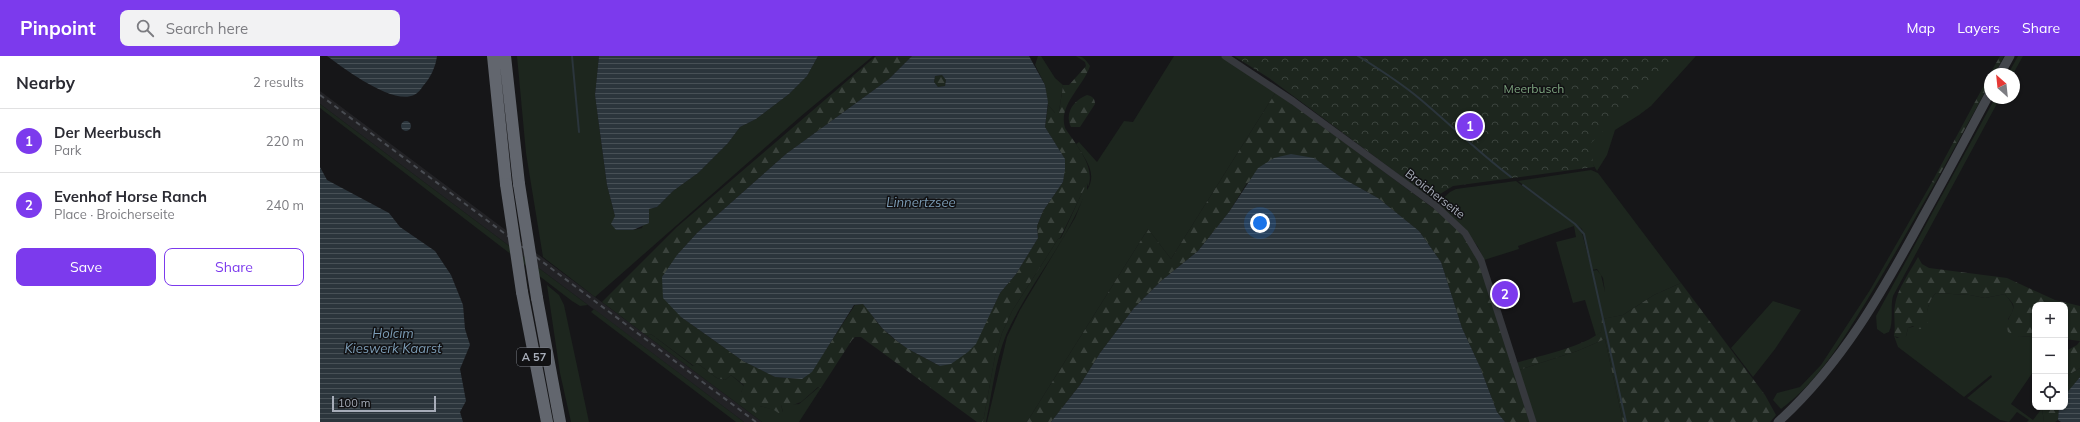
<!DOCTYPE html>
<html lang="en">
<head>
<meta charset="utf-8">
<style>
	body { margin:0; font-family:Mulish,sans-serif; background:#f2f2f3; color:#2b2b33 }
	.controls { position:absolute; right:12px; bottom:12px; display:grid; overflow:hidden; border-radius:8px; box-shadow:0 1px 3px #0004 }
	.controls button { width:36px; height:36px; display:grid; place-items:center; padding:0; border:0; border-bottom:1px solid #e1e1e2; background:#fff; color:#2b2b33; font:20px sans-serif }
	.compass { position:absolute; left:1664px; top:12px; width:36px; height:36px; border-radius:50%; background:#fff; box-shadow:0 1px 3px #0004; rotate:333deg }
	.scale { position:absolute; left:12px; bottom:10px; width:104px; box-sizing:border-box; padding-left:4px; border:2px solid #a7adb9; border-top:0; font-size:11px; line-height:14px; white-space:nowrap; color:#a7adb9; -webkit-text-stroke:3px #111113; paint-order:stroke }
	.you { position:absolute; left:940px; top:167px; width:14px; height:14px; margin:-10px; border:3px solid #fff; border-radius:50%; background:#1a73e8; box-shadow:0 0 0 6px #1a73e833 }
	.badge { display:grid; place-items:center; width:26px; height:26px; border-radius:50%; background:#7c3aed; color:#fff; font-size:13px; font-weight:700 }
	.pin { position:absolute; translate:-50% -50%; border:2px solid #fff; box-shadow:0 1px 4px #0006 }
	.list { margin:0; padding:0; list-style:none }
	h2 { display:flex; justify-content:space-between; align-items:center; height:52px; margin:0; padding:0 16px; font-size:17px }
	h2 small { font-size:13px; font-weight:400; color:#7c7c81 }
	.list li { display:grid; grid-template-columns:26px 1fr auto; gap:12px; align-items:center; box-sizing:border-box; height:64px; padding:0 16px; border-top:1px solid #e1e1e2 }
	.list b { display:block; font-size:15px; white-space:nowrap }
	.list p { margin:0; font-size:13px; white-space:nowrap; color:#7c7c81 }
	.list em { font-size:13px; font-style:normal; color:#7c7c81 }
	.actions { display:flex; gap:8px; padding:12px 16px }
	.actions a { flex:1; padding:9px 0; border:1px solid #7c3aed; border-radius:8px; text-align:center; font-size:14px; color:#7c3aed }
	.actions .main { background:#7c3aed; color:#fff }
	.icon { flex:none; width:22px; height:22px; fill:none; stroke:currentColor; stroke-width:2; stroke-linecap:round; stroke-linejoin:round }
	.map { position:relative; flex:none; width:1760px; height:366px; overflow:hidden }
	header { display:flex; align-items:center; gap:24px; box-sizing:border-box; height:56px; padding:0 20px; background:#7c3aed; color:#fff }
	header strong { font-size:19px }
	nav { display:flex; gap:22px; margin-inline-start:auto; font-size:14px }
	.search { width:280px; height:36px; background:#f2f2f3; display:flex; align-items:center; gap:10px; box-sizing:border-box; padding:0 14px; border-radius:8px; color:#7c7c81; font-size:15px }
	main { display:flex }
	aside { flex:1; background:#fff }
	.map>svg:first-child { display:block }
</style>
</head>
<body>
<header>
<strong>Pinpoint</strong>
<div class="search"><svg class="icon" aria-label="search" viewBox="0 0 24 24"><circle cx="10" cy="10" r="6"/><path d="M15 15l6 6"/></svg>Search here</div>
<nav><a>Map</a><a>Layers</a><a>Share</a></nav>
</header>
<main>
<aside>
<h2>Nearby<small>2 results</small></h2>
<ul class="list">
<li><span class="badge">1</span><div><b>Der Meerbusch</b><p>Park</p></div><em>220 m</em></li>
<li><span class="badge">2</span><div><b>Evenhof Horse Ranch</b><p>Place · Broicherseite</p></div><em>240 m</em></li>
</ul>
<div class="actions"><a class="main">Save</a><a>Share</a></div>
</aside>
<div class="map">
<svg width="1760" height="366" viewBox="0 0 1760 366">
	<defs>
		<pattern id="forest-firs" width="22" height="20" patternUnits="userSpaceOnUse"><rect width="22" height="20" fill="#1d261e"/><path d="M5 1l3.5 6h-7zM16 11l3.5 6h-7z" fill="#3b433d"/></pattern>
		<pattern id="park-crowns" width="20" height="18" patternUnits="userSpaceOnUse"><rect width="20" height="18" fill="#1d261e"/><path d="M2 6a3 3 0 1 1 6 0M12 15a3 3 0 1 1 6 0" fill="none" stroke="#3b433d"/></pattern>
		<pattern id="water-rules" width="6" height="5" patternUnits="userSpaceOnUse"><rect width="6" height="5" fill="#2b353c"/><path d="M0 2.5h6" fill="none" stroke="#475056"/></pattern>
	</defs>
	<rect width="100%" height="100%" fill="#161618"/>
	<!-- built -->
	<path fill="#222225" d="M0,35L327,280L442,366H424L0,48Z"/>
	<!-- grass -->
	<path fill="#1d261e" d="M197,0H279L275,39L287,129L295,160L296,174H313L322,172L329,153L337,151L353,135L378,117L408,87L420,71L436,63L469,38L487,20L498,0H553L480,61L275,241L223,201L206,97Z
		M718,0H721L735,22L743,29C742,39 740,47 739,57H735L728,49L725,29L715,9Z
		M854,0H901L956,36L851,203L828,173L707,366H667L687,281L700,254L755,162L764,140C744,190 708,230 686,279C675,306 672,338 666,366H663L675,300L682,277L692,255L738,183L741,182L767,126V134C778,117 765,103 756,88L759,86L777,106L804,65L813,66Z
		M1271,0H1376L1331,50L1319,59L1295,74L1287,99L1277,115L1269,102Z
		M1698,0H1703L1693,18H1688Z
		M1675,42H1680L1573,240C1570,252 1574,265 1569,276L1564,278L1557,273L1556,260Z
		M0,48L268,249L260,250L252,245L0,52Z
		M1271,114L1278,117L1361,227L1334,239L1303,259L1283,263L1281,276L1276,280L1265,244L1253,247L1236,186L1256,181L1254,170L1198,190L1199,193L1164,204L1158,191L1143,171L1120,149L1119,146L1130,136L1136,133L1196,125L1261,173L1272,215L1277,214L1281,219L1285,236L1283,222L1277,213L1272,214L1262,173L1198,125Z
		M1612,126L1615,127C1592,167 1570,207 1546,246C1522,285 1498,326 1461,353L1453,344L1457,337L1480,331L1501,309L1550,234Z
		M227,229L239,239L244,249L269,366H251L240,317Z
		M1616,237L1650,239L1665,242L1685,238C1693,249 1697,250 1688,263L1699,281L1715,280V313L1691,348L1713,364L1722,352L1724,366H1707L1709,364L1697,356L1689,366L1680,364L1647,342L1672,321L1671,319L1644,341L1578,291L1574,280L1577,282L1586,280L1588,272L1607,267C1605,258 1609,243 1616,237Z
		M1453,245L1481,254L1455,293L1433,321L1411,292Z
		M274,253L424,366H416L271,256Z
		M331,278L373,310L377,307L397,322L405,324L411,319L424,330L421,337L440,350L463,356L461,349L479,348L499,331L501,332L479,366H442L327,280Z
		M1285,283L1303,366H1216L1199,314L1257,295Z
		M1760,312V321L1746,339L1745,330L1749,329L1750,324L1745,321Z"/>
	<!-- forest -->
	<path fill="url(#forest-firs)" d="M556,0H592L569,23L466,98L377,177L357,199L361,261L423,305L455,321L482,323L503,298L535,249L543,248C550,255 555,265 562,272C578,289 599,299 620,310L671,256L680,237L696,218L718,182L717,170L723,155L743,126L745,103L725,71L728,49L735,57H739C740,47 742,39 743,29H749L766,10L765,6L756,0C763,0 766,4 770,10C763,31 738,49 745,72C756,89 776,111 768,131L767,127L740,182L738,183L692,255L682,277L675,300L663,366H657L541,281H535L532,284L501,332L498,331L481,346L470,350L461,349L463,357L460,358L454,354L440,350L436,357L418,344L424,329L411,319L405,324L397,322L377,307L374,310L331,278L327,280L282,246L357,171Z
		M1680,0H1684L1675,18H1670Z
		M1670,18V27L1615,127L1612,126Z
		M622,19L626,24L625,30L618,31L614,26L615,20Z
		M956,36L1125,161L1147,184L1159,206L1210,366H1185L1177,356L1160,311L1142,272L1121,206L1099,175L1058,142L1022,122L994,102L927,127L909,156L878,195L841,225L814,252L780,297L760,329L731,366H707L828,173L851,203Z
		M767,39C772,40 775,42 775,48L760,71H751C744,57 754,44 767,39Z
		M1598,201L1602,208L1609,212L1687,222L1735,244L1760,250V312L1745,321L1750,323L1749,329L1745,330V298L1746,295L1757,289L1760,285L1745,283V249H1715V280L1699,281L1688,276C1684,262 1696,256 1693,248C1691,245 1687,241 1685,238L1665,242L1650,239L1616,237C1609,243 1605,258 1608,267L1603,273H1597L1593,270L1588,272L1586,280L1583,283L1574,280C1576,270 1573,259 1575,249C1577,233 1590,216 1598,201Z
		M1361,227L1445,339L1456,359L1450,366H1303L1285,283L1257,295L1199,314L1196,307C1222,299 1260,292 1281,276L1282,263L1303,259L1334,239Z
		M1722,351H1729L1731,353L1732,351H1739L1738,364L1735,366H1724Z"/>
	<!-- park -->
	<path fill="url(#park-crowns)" d="M914,0H1358L1272,86L1270,92L1274,111L1133,130L1112,143L949,22Z"/>
	<!-- water -->
	<path fill="url(#water-rules)" fill-rule="evenodd" d="M7,0H117C116,10 110,23 103,30C101,33 98,37 94,39C72,49 25,13 7,0Z
		M279,0H498L487,20L469,38L436,63L420,71L408,87L378,117L353,135L337,151L329,153V167L313,174H296L291,168L295,160L287,129L275,39Z
		M592,0H709L725,29L728,46L725,71L745,103V113L743,126L723,155L717,170L718,182L696,218L680,237L656,288L648,296L631,308L620,310L588,293L577,285L562,272L543,248L534,249L492,316L482,323L455,321L423,305L395,285L361,261L343,242L342,221L357,199L377,177L466,98L569,23ZM622,19L626,24L625,30L618,31L614,26L615,20Z
		M81 70a5 5 0 1 1 10 0a5 5 0 1 1-10 0Z
		M971,98L994,102L1022,122L1058,142L1099,175L1121,206L1142,272L1160,311L1177,356L1185,366H731L760,329L780,297L814,252L841,225L878,195L909,156L938,112L954,102Z
		M0,111L7,124L69,157L80,171L115,195L131,219L143,249L145,273L150,289L140,313L146,345L140,356L143,366H0Z
		M1760,321V366H1741L1738,364L1739,351H1745V339Z"/>
	<g fill="none" stroke-linecap="round" stroke-linejoin="round">
		<!-- stream -->
		<path stroke="#2b353c" stroke-width="2" d="M252,0L259,76
			M1038,0C1059,13 1081,27 1100,43C1131,69 1159,97 1191,121
			M1203,129L1255,168L1264,178L1306,366"/>
		<!-- minor -->
		<path stroke="#36383d" stroke-width="7" d="M905,0L973,45L1115,149L1145,177L1161,204L1213,366"/>
		<!-- secondary -->
		<path stroke="#44474d" stroke-width="9" d="M1680,18L1690,0
			M1458,366C1522,308 1563,235 1603,161C1626,120 1648,78 1670,37"/>
		<!-- motorway -->
		<path stroke="#62666e" stroke-width="12" d="M173,0L186,128
			M185,0L199,128
			M202,236L227,366
			M217,242L240,366"/>
		<!-- rail -->
		<path stroke="#494c52" stroke-width="2" stroke-dasharray="5 4" stroke-linecap="butt" d="M0,39L436,366"/>
		<!-- motorway-bridge -->
		<path stroke="#62666e" stroke-width="12" d="M186,128L202,236
			M199,128L217,242"/>
	</g>
	<g text-anchor="middle" stroke-width="3" stroke-linejoin="round" paint-order="stroke">
		<!-- shield labels -->
		<rect fill="#111113" stroke="#7a7e87" stroke-width="1" x="197" y="292" width="34" height="18" rx="3"/>
		<g font-size="11" font-weight="bold" fill="#a7adb9">
			<text x="214" y="305">A 57</text>
		</g>
		<!-- park labels -->
		<g font-size="12" fill="#7da47f" stroke="#111113">
			<text x="1214" y="37">Meerbusch</text>
		</g>
		<!-- street labels -->
		<g font-size="12" fill="#a7adb9" stroke="#111113">
			<text transform="translate(1115 138) rotate(38)" y="4">Broicherseite</text>
		</g>
		<!-- water labels -->
		<g font-size="13" font-style="italic" fill="#7c9cb5" stroke="#111113">
			<text x="601" y="151">Linnertzsee</text>
			<text x="73" y="282">Holcim<tspan x="73" dy="15">Kieswerk Kaarst</tspan></text>
		</g>
	</g>
</svg>
<div class="controls">
<button>+</button>
<button>−</button>
<button><svg class="icon" aria-label="locate" viewBox="0 0 24 24"><circle cx="12" cy="12" r="6"/><path d="M12 2v4M12 18v4M2 12h4M18 12h4"/></svg></button>
</div>
<svg class="compass" viewBox="-18 -18 36 36"><path d="M0-13l5 13h-10z" fill="#e53935"/><path d="M0 13l5-13h-10z" fill="#7c7c81"/></svg>
<div class="scale">100 m</div>
<div class="you"></div>
<div class="pin badge" style="left:1150px;top:70px">1</div>
<div class="pin badge" style="left:1185px;top:238px">2</div>
</div>
</main>
</body>
</html>
